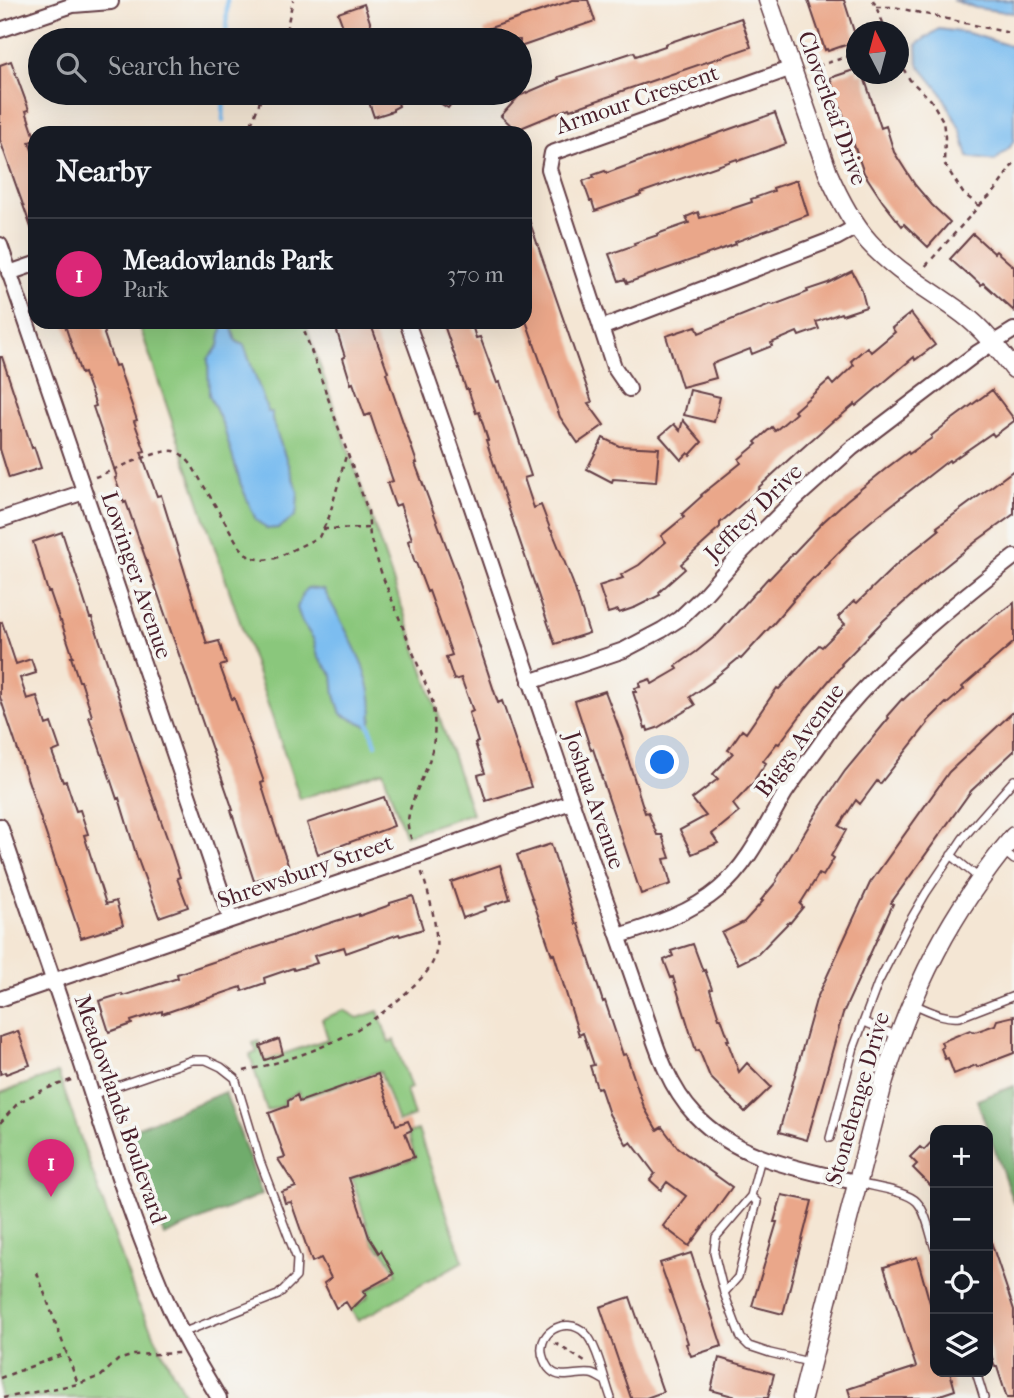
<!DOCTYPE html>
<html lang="en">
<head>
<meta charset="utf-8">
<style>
	body { margin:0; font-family:"IM FELL French Canon",serif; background:#242831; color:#f1f3f6 }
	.controls { position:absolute; right:21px; bottom:21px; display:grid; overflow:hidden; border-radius:14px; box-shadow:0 7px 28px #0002 }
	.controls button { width:63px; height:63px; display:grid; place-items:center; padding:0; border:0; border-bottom:2px solid #363941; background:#171b24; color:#f1f3f6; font:35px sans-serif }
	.compass { position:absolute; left:846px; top:21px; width:63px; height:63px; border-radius:50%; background:#171b24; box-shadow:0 7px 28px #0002; rotate:354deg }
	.you { position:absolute; left:663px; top:763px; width:24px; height:24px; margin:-18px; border:5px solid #fff; border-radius:50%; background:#1a73e8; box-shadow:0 0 0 10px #1a73e833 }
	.badge { display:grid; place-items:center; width:46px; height:46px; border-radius:50%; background:#db2777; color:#fff; font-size:23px; font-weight:700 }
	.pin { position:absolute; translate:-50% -58px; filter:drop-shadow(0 2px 4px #0008) }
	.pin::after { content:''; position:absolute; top:37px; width:24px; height:21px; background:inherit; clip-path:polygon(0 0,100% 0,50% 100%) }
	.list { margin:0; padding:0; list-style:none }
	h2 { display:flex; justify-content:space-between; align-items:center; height:91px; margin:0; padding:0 28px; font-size:30px }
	h2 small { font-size:23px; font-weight:400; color:#9ea1a6 }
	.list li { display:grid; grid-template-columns:46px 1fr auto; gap:21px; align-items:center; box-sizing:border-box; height:112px; padding:0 28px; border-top:2px solid #363941 }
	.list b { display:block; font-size:26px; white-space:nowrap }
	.list p { margin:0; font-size:23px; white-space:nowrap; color:#9ea1a6 }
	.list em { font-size:23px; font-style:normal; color:#9ea1a6 }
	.icon { flex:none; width:38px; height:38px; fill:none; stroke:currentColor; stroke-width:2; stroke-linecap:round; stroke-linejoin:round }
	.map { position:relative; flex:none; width:1014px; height:1398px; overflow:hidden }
	.search { position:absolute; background:#171b24; box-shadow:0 7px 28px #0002; left:28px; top:28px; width:504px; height:77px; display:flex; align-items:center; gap:18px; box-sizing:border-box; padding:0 24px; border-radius:38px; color:#9ea1a6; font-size:26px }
	.panel { position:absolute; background:#171b24; box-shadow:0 7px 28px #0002; left:28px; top:126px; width:504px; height:203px; border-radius:21px }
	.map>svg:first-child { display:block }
</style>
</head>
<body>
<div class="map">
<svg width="1014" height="1398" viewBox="0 0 1014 1398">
	<rect width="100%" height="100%" fill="#f6f6f2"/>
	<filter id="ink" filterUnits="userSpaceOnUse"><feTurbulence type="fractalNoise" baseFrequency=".0143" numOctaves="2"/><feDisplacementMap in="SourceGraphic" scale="14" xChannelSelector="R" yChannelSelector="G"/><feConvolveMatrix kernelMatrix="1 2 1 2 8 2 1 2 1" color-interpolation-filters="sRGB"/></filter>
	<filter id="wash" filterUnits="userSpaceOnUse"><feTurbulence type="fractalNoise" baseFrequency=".00686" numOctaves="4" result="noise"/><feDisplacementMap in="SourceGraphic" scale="28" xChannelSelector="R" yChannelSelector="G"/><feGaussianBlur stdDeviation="1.57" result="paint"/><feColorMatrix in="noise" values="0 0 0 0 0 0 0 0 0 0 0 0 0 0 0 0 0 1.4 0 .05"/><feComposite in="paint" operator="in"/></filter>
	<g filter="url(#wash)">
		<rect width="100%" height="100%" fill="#f4e6d4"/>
		<!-- green -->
		<path fill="#8ac77c" stroke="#6a7354" stroke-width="2" d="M146,322H305L472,813L405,835L383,771L300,799L139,324Z
			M344,1010L358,1018L378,1011L389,1042L394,1040L411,1088L406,1090L414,1116L398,1122L380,1071L301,1098L298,1092L284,1100L285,1105L267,1111L250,1055L257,1052L253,1043L259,1041L265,1060L328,1039L322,1019Z
			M58,1073L137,1301L173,1373L187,1398H0V1093Z
			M418,1130L463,1261L358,1321L351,1310L369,1296L366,1291L397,1274L383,1250H380L376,1245L374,1246L352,1178L415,1158L408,1133Z"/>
		<!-- forest -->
		<path fill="#6fac6c" stroke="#5c664c" stroke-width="2" d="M1014,1086V1204L977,1100Z
			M225,1092L262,1194L164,1236L131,1130Z"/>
		<!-- water -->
		<path fill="#7bbdf0" stroke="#626e8e" stroke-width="2" d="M952,0H1014V13L976,8Z
			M939,29L968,33L1014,47V140L1010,147L995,161L968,157L961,131L942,94L918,64L917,44Z
			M223,322H230L236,341L244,345L268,412H272V420L298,492L297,510L295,516L279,528L267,529L256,520L241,485L223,425L209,395L208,359L219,346Z
			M307,588L324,590C344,627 381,684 370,727L341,714L335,695L333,676L318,657L314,640L302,622L297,608L303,593Z"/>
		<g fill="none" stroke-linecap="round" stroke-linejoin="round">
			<!-- stream -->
			<path stroke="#7bbdf0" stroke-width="4.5" d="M226,40L227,0
				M223,120L224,93
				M368,722L376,744"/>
		</g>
		<g id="blocks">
			<!-- building -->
			<path fill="#eaa78a" d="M573,0H588L595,21L520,47V40H487L484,30Z
				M808,0H844L857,41L828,51L827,49L825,50Z
				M364,4L376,40H348L338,13Z
				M741,18L751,47L619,92V93L596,101L570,110L569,108L516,130L501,116L519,96L559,79L558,77L634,52L636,56L665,46V44Z
				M11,61L29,110L26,111L35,138V140L29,142L35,158V233H33L0,140V65Z
				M857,69V74H863L881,128L886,126L894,152L915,185L932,205L950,222L928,247L904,224L902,226L883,202L864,173L830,78Z
				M366,93H395L399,106L393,109V111L374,117Z
				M423,93H459L448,108Z
				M775,113L786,144L738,161L737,159L640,193L641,195L595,211L592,201H590L583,181L594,177L593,175L605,171L607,173L637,162Z
				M797,180L808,215L735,242L736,244L627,283L625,279L619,281L609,254L635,245L634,243L658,235L657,234L689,223L686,217L698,212L700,218L725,211L752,202L751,199L774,191L773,188Z
				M527,214L592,402L588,403L604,425L578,443L560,417L525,318V215Z
				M973,234L994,253L996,251L1014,267V311L983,283L981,285L969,274L968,275L950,259Z
				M852,271L861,288L866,307L842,315L841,313L816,322L819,329L799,336L797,332L771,343L772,346L752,354L750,349L712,364L716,378L682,387L666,336L696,326L699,333L770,304L774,305L808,292L807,290L828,283Z
				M911,313L935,345L915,360L914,357L856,406L855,404L836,420L835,419L798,452V451L758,488L759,489L720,523V527L712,534L713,535L681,564L685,569L659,592L660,595L636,607L619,613L618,610L608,613L599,586L623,578L621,575L639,565L666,542L661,536L684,517L682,514L702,496L701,495L741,463L739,459L757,444L755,442L772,427L775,431L796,413L794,411L829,380L833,385L854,365L851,361L867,347L871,352L895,332L892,328Z
				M64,322H102L105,333L104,334L115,366L118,365L137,420L134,421L145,451L141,452L157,496L161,495L207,644L219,641L226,664L220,666L232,699L234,698L264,782L261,783L270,812L289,868L254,881L231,810H233L126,502L124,503L115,478L117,477L93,407L96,406L84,373L81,374Z
				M334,322H370L388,372L386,373L417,463H415L459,580L458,581L498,703L502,701L531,787L486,801L478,775L485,773L475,743L478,742L469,713L473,711L461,678L454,680L446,657L452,655L429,591L427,592L416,563H415L408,541L412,539L400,504L395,506L387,483L393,481L370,414L365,416L353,383L351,384L343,358L345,357Z
				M443,322H471L476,338L480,337L497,383L500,382L531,476L524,478L534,508L541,505L551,531H552L573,583L589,633L555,644L502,489L486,440H488L479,412L476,413L468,389H466Z
				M0,357H2L32,448L34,447L41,468L9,478L0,449Z
				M690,390L720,397L714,422L684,415Z
				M992,390L1014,419V421L994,436L992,433L950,462L949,460L871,521L850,539L851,540L829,562L830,563L814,579L813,578L792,600L793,601L774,623L741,659L739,658L712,680L713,681L690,697L695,705L657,728L648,731L647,727L645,728L633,692H636L635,688L640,687L639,683L650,679L652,684L678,669L676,666L696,652L718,634L768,578L769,579L823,522L847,500L888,467L908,452L909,454L932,438L931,436L950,421Z
				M683,420L702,442L690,455L688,453L681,460L660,436L674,424L680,431Z
				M603,438L619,446L659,448L656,482L613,479L612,482L587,469Z
				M1014,470V514L978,540L937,573L884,620L841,664L842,665L806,708L779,744L777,743L763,761L766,763L755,779L756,780L733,804L739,812L712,834L718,843L692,854L680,830L706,816L692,799L718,779L713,774L733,753L728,750L742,730L746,733L777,688L779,689L819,645L822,647L845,624L838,617L854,601L857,603L897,564L939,530L937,527Z
				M62,532L90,618H92L102,647L141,765L170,846L180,877L177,878L188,907L159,917L137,857L119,798L117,799L109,775L89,717L92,716L81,681H79L71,657H73L61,621H60L50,592H48L33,542Z
				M1014,603V642L962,687L964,689L947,704L946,703L927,722L928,723L880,784L877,781L860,804L856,800L839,826L846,830L831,856L834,858L823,876L819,874L800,904L803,907L790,923L789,922L758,954L738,964L722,933L744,922L763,901L761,900L777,881L776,880L819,809L845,771L889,718L887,716L902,699L903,700L962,644L998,613L999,614Z
				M2,622L16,664L31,659L36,673L20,678L27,699L37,696L46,725L51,723L60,749L52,752L63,782L66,781L76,811L80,810L88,834L84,835L106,904L116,901L123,925L81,938L0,697V623Z
				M605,691L623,739L622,740L645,813L648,812L657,835H662L670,858L664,859L671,884L641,894L601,776H602L593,749L591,750L575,701Z
				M1014,711V751L971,791L891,903L893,904L843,1013L807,1140L779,1132L816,1000L870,883L949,772Z
				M384,797L394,826L318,854L307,823Z
				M551,844L576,924H578L603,1002L605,1001L623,1055L626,1054L644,1107L657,1130L662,1127L678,1148L732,1187L689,1246L663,1226L686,1196L667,1182L661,1190L650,1180L655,1174L631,1142L627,1145L609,1114L600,1087L597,1088L590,1066L594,1065L583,1033L579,1035L554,954L552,955L517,855Z
				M500,865L510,899L485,907L486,910L463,918L451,882Z
				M413,896L423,929L400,936L399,934L346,953L344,947L314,956L317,963L294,970L293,968L264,978L265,983L242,991L241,987L162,1014V1011L131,1021L132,1024L109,1032L99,1001L122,994L123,996L178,978L177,974L336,921L359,914V916L390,905V903Z
				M693,944L703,971L705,970L712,989L710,990L719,1018H721L729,1040H727L739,1072L747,1063L771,1087L745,1112L710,1077L699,1050L696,1051L673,977L671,978L664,960L673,956L671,951Z
				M1014,1016V1053L977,1067L976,1065L954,1074L948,1058L945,1059L941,1048L943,1047L941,1042L970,1030L975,1032L995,1025L997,1020Z
				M18,1031L30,1065L6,1074L5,1072L0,1074V1037Z
				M279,1039L283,1054L265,1060L260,1046Z
				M378,1074L396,1125L408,1121L412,1130L405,1133L414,1157L349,1178L369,1237L379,1253L381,1251L394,1274L363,1291L366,1295L351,1310L346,1302L336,1308L324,1283L331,1278L321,1258L312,1262L291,1202L285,1203L282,1192L296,1187L278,1159L285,1157L269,1113L288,1106V1101L297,1095L299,1102Z
				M935,1138V1190L913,1168L917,1164L910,1157L920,1147L924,1150Z
				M782,1195L812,1201L783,1314L752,1306L777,1222H774Z
				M988,1239H990L1014,1310V1398H1007L997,1367H995L988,1345Z
				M691,1253L722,1346L691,1356L686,1344L688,1343L660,1263Z
				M917,1257L935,1321V1372H950L955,1390L931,1398H851L848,1389L916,1367L884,1267Z
				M630,1297L663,1392L646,1398H631L600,1307Z
				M719,1358L774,1374L768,1398H740L711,1390Z"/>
		</g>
	</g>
	<g filter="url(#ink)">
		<use href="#blocks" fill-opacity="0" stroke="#643d44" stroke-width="2"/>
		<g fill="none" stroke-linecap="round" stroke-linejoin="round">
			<defs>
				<path id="service" d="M1003,851L1014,860
					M951,855L980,879
					M913,1004C928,1010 943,1019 960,1017L1014,996
					M864,1022L898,1036
					M92,1095L192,1060H206L221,1067L235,1078L260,1161L297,1259L296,1277L278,1295L182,1333
					M830,1138L854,1047L878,983L908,924L926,893L963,838L1014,780
					M761,1158L751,1196L716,1237L714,1253L724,1293L741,1338L749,1346L770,1353L809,1362
					M859,1183C873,1187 907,1191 917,1202C927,1213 930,1235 935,1249
					M724,1293L738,1277L757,1202L751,1196
					M976,1372L984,1398
					M605,1381C600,1378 596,1375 591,1374C579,1372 564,1379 554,1373C549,1370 546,1365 544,1360C533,1334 565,1314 585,1333C597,1344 605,1382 611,1398"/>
				<path id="minor" d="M0,30L73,5L111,2
					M0,245L231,920
					M9,273L35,264
					M407,322C478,517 540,716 610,912C621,943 632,975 643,1007C656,1046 667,1085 695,1115C738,1160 801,1169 859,1183
					M601,328L836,238L856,227
					M629,389L614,367L549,169L552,153L792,68
					M0,520L84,492
					M530,682L624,650L662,630L679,619L704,595L742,552L794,500L852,448L977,353L1014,330
					M0,826C28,909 58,991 85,1074C110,1151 135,1230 168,1304C182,1337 201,1368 219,1398
					M619,936C653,925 691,913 719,889C749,864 766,825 785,793C794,779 804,767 813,754C823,741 831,727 841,715C892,654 952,605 1014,557
					M0,999L418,856L571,802"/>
				<path id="tertiary" d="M768,0L828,173C839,198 851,222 869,242C896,272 931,290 963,314C982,328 999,350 1014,369
					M802,1398L884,1080C914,985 950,913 1014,836"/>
			</defs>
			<!-- service casing -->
			<use href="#service" stroke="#643d44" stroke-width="10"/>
			<!-- minor casing -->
			<use href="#minor" stroke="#643d44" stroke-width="18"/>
			<!-- tertiary casing -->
			<use href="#tertiary" stroke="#643d44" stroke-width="21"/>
			<!-- path -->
			<path stroke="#643d44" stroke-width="2.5" stroke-dasharray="5 5" stroke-linecap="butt" d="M873,0L887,32
				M876,7H894L1014,34
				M284,40L293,0
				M898,60L910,80L931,100L943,121L945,137L944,163L963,193L979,206L923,269
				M808,69L856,54
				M248,133L263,93
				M979,206L995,191L1014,163
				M301,322L368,511L370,537L382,575L432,700C435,717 436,737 431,754C426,776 409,800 408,822C407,828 411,837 413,843
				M95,477C112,471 158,449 174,451C182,453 186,459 191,464L239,546L249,557L264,560L276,558L319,537L329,517L347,452
				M323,529L369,528
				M244,1071C307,1056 359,1037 407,992C417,982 429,973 434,959C442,939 428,890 421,870
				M0,1123L19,1102L43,1090L74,1079
				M37,1273L78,1384
				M555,1343L585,1362L586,1365
				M0,1378L67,1353
				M3,1398L78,1384L101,1376L118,1360L134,1355L179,1353"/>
			<!-- service -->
			<use href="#service" stroke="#fff" stroke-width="7"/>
			<!-- minor -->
			<use href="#minor" stroke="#fff" stroke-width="14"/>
			<!-- tertiary -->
			<use href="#tertiary" stroke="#fff" stroke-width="18"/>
		</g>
	</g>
	<g text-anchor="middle" stroke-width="7" stroke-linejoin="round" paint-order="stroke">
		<!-- street labels -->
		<g font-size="23" fill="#4a1f2b" stroke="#f6f6f2">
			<text transform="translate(637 99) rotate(-19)" y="8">Armour Crescent</text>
			<text transform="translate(833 108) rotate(70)" y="8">Cloverleaf Drive</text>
			<text transform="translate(753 512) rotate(-45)" y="8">Jeffrey Drive</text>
			<text transform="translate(137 575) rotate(71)" y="8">Lowinger Avenue</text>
			<text transform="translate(799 740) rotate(-54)" y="8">Biggs Avenue</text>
			<text transform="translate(595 800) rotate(71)" y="8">Joshua Avenue</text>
			<text transform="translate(305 871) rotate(-19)" y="8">Shrewsbury Street</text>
			<text transform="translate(857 1098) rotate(-74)" y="8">Stonehenge Drive</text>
			<text transform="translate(121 1109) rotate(71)" y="8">Meadowlands Boulevard</text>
		</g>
	</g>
</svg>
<div class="controls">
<button>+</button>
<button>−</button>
<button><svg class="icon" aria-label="locate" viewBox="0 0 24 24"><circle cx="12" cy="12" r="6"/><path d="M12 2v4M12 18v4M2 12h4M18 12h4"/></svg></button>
<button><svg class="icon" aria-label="layers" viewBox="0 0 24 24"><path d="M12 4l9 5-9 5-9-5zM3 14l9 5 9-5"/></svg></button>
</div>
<svg class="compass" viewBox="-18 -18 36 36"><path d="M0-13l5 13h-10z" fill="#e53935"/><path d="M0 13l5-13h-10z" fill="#9ea1a6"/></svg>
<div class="you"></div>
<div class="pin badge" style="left:51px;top:1197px">1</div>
<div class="search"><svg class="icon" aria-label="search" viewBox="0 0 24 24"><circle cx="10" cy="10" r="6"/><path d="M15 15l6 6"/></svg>Search here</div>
<section class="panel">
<h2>Nearby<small></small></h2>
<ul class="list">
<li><span class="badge">1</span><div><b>Meadowlands Park</b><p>Park</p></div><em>370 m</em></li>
</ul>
</section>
</div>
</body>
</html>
